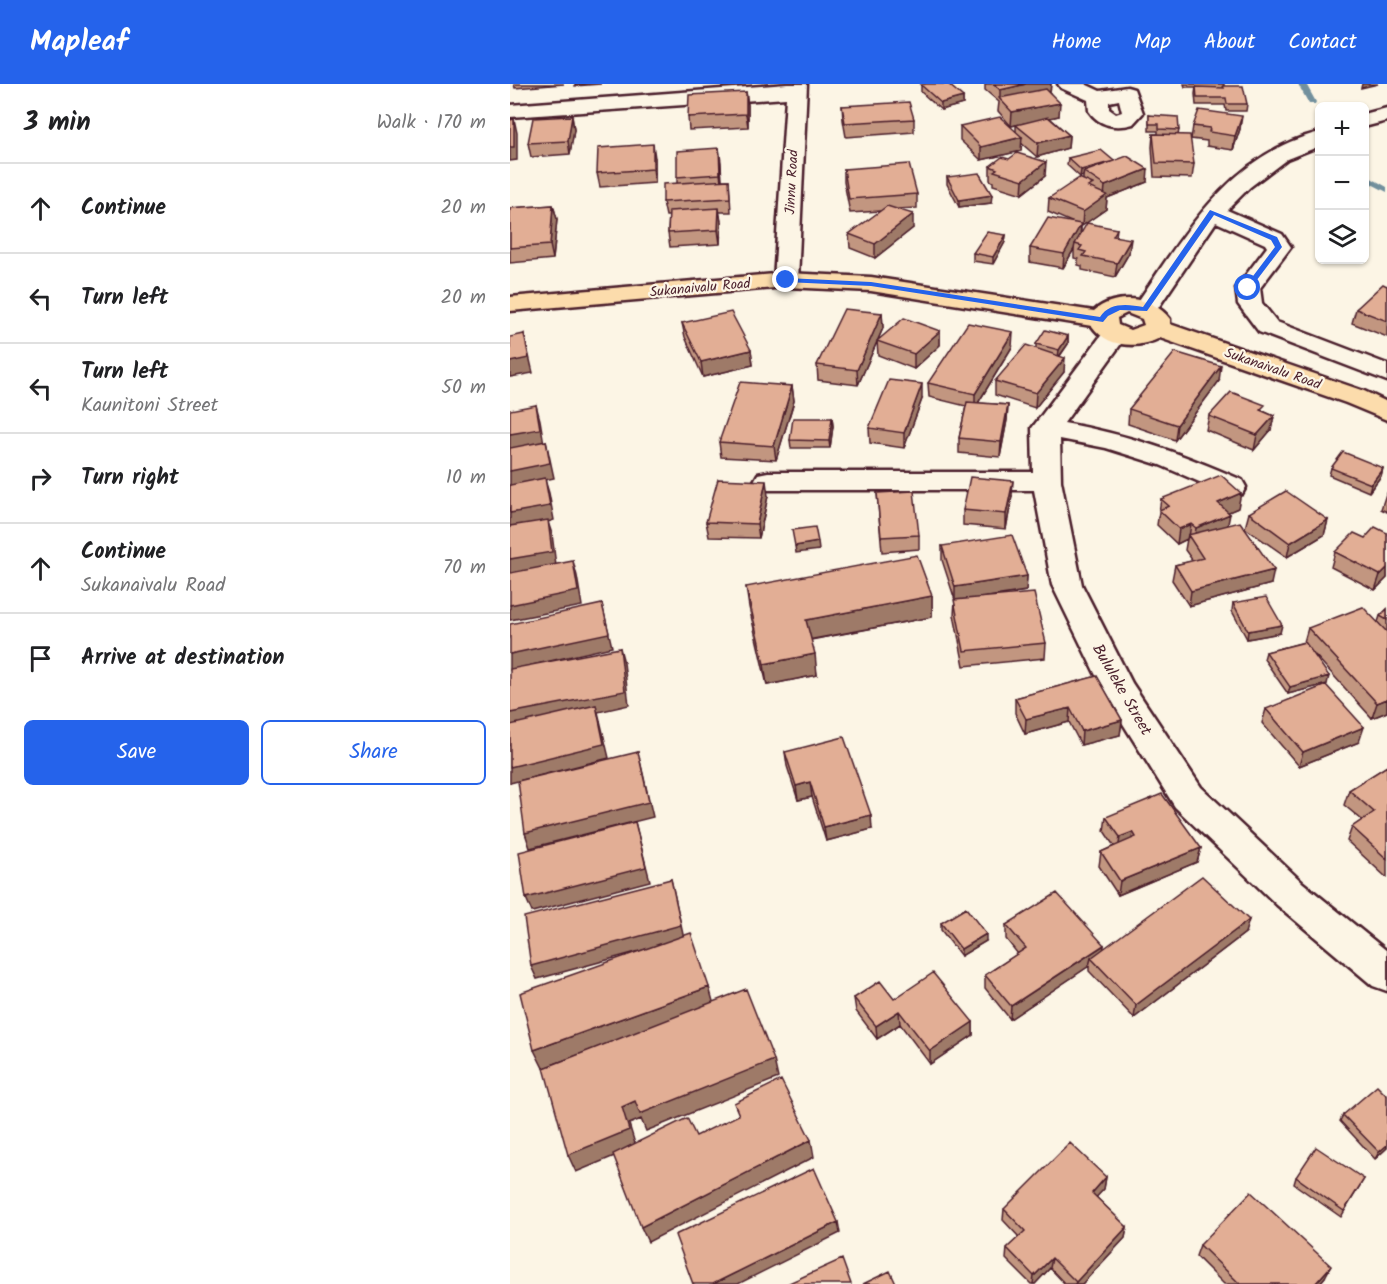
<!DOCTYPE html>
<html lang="en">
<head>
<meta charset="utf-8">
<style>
	body { margin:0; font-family:Kalam,sans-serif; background:#f2f2f2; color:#202124 }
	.controls { position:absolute; right:18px; top:18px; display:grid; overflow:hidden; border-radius:9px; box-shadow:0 2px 4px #0004 }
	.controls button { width:54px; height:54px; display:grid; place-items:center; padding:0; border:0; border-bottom:2px solid #e0e0e0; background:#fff; color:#202124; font:30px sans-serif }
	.stop { position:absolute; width:18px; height:18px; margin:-14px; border:4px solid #2563eb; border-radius:50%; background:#fff }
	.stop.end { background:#2563eb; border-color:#fff; box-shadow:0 2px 6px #0008 }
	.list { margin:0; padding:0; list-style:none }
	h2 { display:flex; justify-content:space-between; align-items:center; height:78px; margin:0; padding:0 24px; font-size:26px }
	h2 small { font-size:20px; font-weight:400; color:#757577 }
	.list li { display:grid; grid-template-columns:39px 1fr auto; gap:18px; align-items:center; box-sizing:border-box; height:90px; padding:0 24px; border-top:2px solid #e0e0e0 }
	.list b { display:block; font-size:22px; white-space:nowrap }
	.list p { margin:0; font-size:20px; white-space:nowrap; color:#757577 }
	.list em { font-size:20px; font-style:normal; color:#757577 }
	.actions { display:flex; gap:12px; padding:18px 24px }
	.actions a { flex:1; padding:14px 0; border:2px solid #2563eb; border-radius:9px; text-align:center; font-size:21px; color:#2563eb }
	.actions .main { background:#2563eb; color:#fff }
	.icon { flex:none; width:33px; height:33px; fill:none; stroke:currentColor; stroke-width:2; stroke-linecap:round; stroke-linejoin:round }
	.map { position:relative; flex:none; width:877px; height:1200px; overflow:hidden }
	header { display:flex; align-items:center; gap:36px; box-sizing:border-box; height:84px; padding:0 30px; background:#2563eb; color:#fff }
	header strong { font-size:28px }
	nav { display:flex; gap:33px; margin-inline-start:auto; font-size:21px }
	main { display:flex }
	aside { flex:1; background:#fff }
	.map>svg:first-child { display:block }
</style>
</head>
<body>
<header>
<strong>Mapleaf</strong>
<nav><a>Home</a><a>Map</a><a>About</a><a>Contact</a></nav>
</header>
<main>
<aside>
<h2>3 min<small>Walk · 170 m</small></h2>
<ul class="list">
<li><svg class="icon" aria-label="ahead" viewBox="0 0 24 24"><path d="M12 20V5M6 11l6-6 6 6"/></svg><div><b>Continue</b></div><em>20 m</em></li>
<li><svg class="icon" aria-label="left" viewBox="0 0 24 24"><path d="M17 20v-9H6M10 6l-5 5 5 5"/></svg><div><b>Turn left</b></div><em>20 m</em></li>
<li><svg class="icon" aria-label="left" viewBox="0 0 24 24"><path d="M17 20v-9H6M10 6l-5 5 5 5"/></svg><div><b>Turn left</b><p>Kaunitoni Street</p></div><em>50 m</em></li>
<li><svg class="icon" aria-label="right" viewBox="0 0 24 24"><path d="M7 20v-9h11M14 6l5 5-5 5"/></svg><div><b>Turn right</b></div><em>10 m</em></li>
<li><svg class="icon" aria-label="ahead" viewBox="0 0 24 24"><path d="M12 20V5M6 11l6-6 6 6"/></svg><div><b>Continue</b><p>Sukanaivalu Road</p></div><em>70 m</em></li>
<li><svg class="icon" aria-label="arrive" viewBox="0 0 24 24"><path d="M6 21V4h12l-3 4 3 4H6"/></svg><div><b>Arrive at destination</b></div></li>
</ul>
<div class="actions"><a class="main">Save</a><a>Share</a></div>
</aside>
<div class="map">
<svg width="877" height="1200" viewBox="0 0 877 1200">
	<rect width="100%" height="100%" fill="#fcf5e5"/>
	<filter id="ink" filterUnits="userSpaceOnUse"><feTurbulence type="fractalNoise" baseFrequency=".0167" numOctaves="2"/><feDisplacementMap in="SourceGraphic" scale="12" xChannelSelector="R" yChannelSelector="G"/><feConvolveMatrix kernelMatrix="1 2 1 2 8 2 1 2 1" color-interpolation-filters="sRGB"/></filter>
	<g filter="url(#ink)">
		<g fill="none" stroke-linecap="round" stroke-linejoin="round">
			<!-- stream -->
			<path fill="#72909d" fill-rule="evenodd" d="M788,0H796L806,18L805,20H799Z
				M854,90L877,103V108L854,96Z"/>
			<defs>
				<path id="minor" d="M277,0H297L288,196L285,201L276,203L267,201L264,196L276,14L0,33V21Z
					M548,0H575L590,7L617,3L624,5L633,29L623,40C606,45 589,42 579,27L578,16L551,4ZM609,16L612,28L606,30L599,25V18Z
					M877,24V37L854,43V30Z
					M810,48V62L777,75L740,103L717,126L772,150L781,163L750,204L752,219L767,238L877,280V297L749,248L728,220L726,204L757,163L755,160L706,138L644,230L635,232L626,230L623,225C672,154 719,70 810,48Z
					M605,242L614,245L618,250L554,339C621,351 670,369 732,396L736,403L732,410L722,412L650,381L596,364L550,355L551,397L572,501L622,599L691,703L793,799L877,867V907L863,902L767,821L665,723L597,614L542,501L524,406H258L248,404L244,397L248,390L258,388H523L522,344L596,245Z"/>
				<path id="major" d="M276,189L361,193L584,227C605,208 644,212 660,235V240L854,307L877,318V336L836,319L650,254C628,265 597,264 582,242L361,207L276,203L0,227V213ZM617,229L632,235L634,241L620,246L608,241L607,234Z"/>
			</defs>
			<!-- minor casing -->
			<use href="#minor" stroke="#4a1f2b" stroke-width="5"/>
			<!-- major casing -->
			<use href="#major" stroke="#4a1f2b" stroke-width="5"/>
			<!-- minor -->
			<use href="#minor" fill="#fcf5e5" fill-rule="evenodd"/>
			<!-- major -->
			<use href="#major" fill="#fcdcac" fill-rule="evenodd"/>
		</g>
		<!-- wall -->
		<path fill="#c29680" stroke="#4a1f2b" stroke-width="1.5" d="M4,0H54L5,4Z
			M65,0H91L65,2Z
			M475,0H541L540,8H539L549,32L540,34L559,51L558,64L527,73L511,59V67L471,76L450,56V42L506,48V41L501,42L488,27L489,18L475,6Z
			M674,0H714V2L737,20L736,27H716L715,21H686L685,10L686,3H675Z
			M411,1L453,13V20L431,26L411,8Z
			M236,8L238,21V43L179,46L178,33Z
			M332,22L404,35V48L336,53L333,36Z
			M639,31L669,46L668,51L684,80L682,94L644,93L642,63L643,50H648V47H639Z
			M62,32L64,46L60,70L21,73L18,59Z
			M683,42L730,45L723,66L697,62V57L681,55Z
			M209,64L212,96H219L221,128H209L211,138L210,160L160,163L158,149L159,132H156L153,118L167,99V93Z
			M145,74V99L90,103L87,89Z
			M558,74L604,77L637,98L597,114L596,125L571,142V150L607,145L606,152L619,169L605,193L572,186V182L568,181V175L564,174V165L553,184L520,178V164L564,139L538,128L539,114L573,96V92L570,93L557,81Z
			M480,82L535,92L512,110L483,101V98L480,96Z
			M334,85L407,110V124L389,125L403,144L365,174L340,164L339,150L371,127L340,129L334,98Z
			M437,93L481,119L449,123L437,100Z
			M43,121L47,135L43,175L0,179V124Z
			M496,151L495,158L483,180L463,177V169Z
			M877,202V253L842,239L846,225Z
			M372,229L373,244L348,301L308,296L307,281Z
			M172,239L241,266L243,281L193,293L175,253Z
			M430,247V261L404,285L368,271L367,257Z
			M558,252V260L550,272L554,288L525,324L485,311V297L526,265V260Z
			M502,263L468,319L498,321L497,336L490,373L449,369V354L456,322L419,313L418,299Z
			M709,297L665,356L618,340L619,325Z
			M282,302L284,317L266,376L211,373L209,358Z
			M412,315L394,364L360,359L359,344Z
			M753,327L764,332L761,346L744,366L696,346L699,332Z
			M322,334L323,342L320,364H281L280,356Z
			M821,384H873L871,392L859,408L819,391Z
			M367,409L409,451V465L372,468Z
			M877,409V428L871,425L876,410Z
			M258,412L249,454L199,453L196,438Z
			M502,412L496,445L453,441V426Z
			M651,415L728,424L718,428V441L761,500L679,522L662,496L665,481L683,477L675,466L677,455L667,460L647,441Z
			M739,429L818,436L814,451L777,473L735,444Z
			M877,449V494L865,506L821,483L825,468Z
			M432,462L517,492L516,507L470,514L536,559L535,574L454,582L444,531L445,516L432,476Z
			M236,503L422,512V533L301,556L307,591L257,601L239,523Z
			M723,519L770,549L737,555L722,527Z
			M877,525V628L862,634L805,571L817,600L778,610L754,575L756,568L794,558L798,544L868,538L870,532Z
			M587,592L612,636L610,651L571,661L559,638L515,650L505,629V614Z
			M756,625L849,658L789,682L752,639Z
			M275,668L362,745L316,757L302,713L288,716L277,682Z
			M877,682V793H876L837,757L842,743L852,736L834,721L839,706Z
			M596,733L691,764L687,778L608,811L589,782L591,768L604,762L594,747Z
			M431,839L476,857L451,872L431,846Z
			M496,841L594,861L593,865L735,849L624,934L579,887V882L500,935L475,904V891L508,870L496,855Z
			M344,914L384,915L463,938V951L420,980L390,940L367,955L346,927Z
			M877,1012V1064L865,1075L830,1037L833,1031Z
			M596,1093L594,1105L586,1113L617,1143L615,1154L572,1200H555L540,1184L525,1200H521L496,1175L497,1164L509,1153L493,1136L494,1125Z
			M786,1093L854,1095L831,1133L784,1100Z
			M690,1161L815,1193L809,1200H714L686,1172Z"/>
		<!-- shaded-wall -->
		<path fill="#9e7a68" stroke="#4a1f2b" stroke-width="1.5" d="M516,0H541L540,8L493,18L490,15V6Z
			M852,0H868L851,4Z
			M236,8L238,21V43L236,30Z
			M453,13V20L431,26V19Z
			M550,19L549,32L501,42L502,28Z
			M62,32L64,46L60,70L58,57Z
			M732,32L730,45L723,66L725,52Z
			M4,35L7,49V76L0,77V63Z
			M559,51L558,64L527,73L528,59Z
			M512,53L511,67L471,76V63Z
			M143,60L145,74V99L143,85Z
			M209,64L211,78L212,104L210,90Z
			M536,78L535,92L512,110L513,96Z
			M604,78L574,88L573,92L570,93L571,86Z
			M638,85L637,98L597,114L596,125L572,142L573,128L594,113L595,102Z
			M482,111L481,119L449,123V116Z
			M43,121L47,135L43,175L40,161Z
			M209,124L211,138L210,160L208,146Z
			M403,130V144L365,174V160Z
			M571,140L570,154L565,160L564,165L553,184L554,170Z
			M496,151L495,158L483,180V173Z
			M621,155L619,169L605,193L607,179Z
			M372,229L373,244L348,301L347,286Z
			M430,247V261L404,285V270Z
			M503,248L502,263L465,324V310Z
			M14,250L23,289L0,293V278Z
			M558,252V260L548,274L549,266Z
			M241,266L243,281L193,293L191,278Z
			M555,274L554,288L525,324L526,309Z
			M711,282L709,297L665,356L667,341Z
			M412,300V315L394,364V349Z
			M282,302L284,317L266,376L264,362Z
			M26,321L30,336L34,360L0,366V350Z
			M498,321L497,336L490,373L491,358Z
			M764,332L761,346L744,366L747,351Z
			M322,334L323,342L320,364L319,357Z
			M36,357L44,394L35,396L39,409L44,436L38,438L42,450L46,482L0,491V387Z
			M873,384L871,392L859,408L861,400Z
			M256,397L258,412L249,454L247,440Z
			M503,397L502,412L496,445V430Z
			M731,409L728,424L705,434L708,419Z
			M720,430L717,445L684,459L686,444Z
			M818,436L814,451L777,473L780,459Z
			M681,440L679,453L678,451L677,455L667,460L669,445Z
			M308,458L309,466L286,469L285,462Z
			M63,477L67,492L72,522L0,536V521Z
			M877,484V494L865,506L870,491Z
			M764,486L761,500L679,522L681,507Z
			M517,492L516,507L445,518V503Z
			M422,512V533L298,556L296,536Z
			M92,520L102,563L0,586V570Z
			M772,541L770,549L737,555L738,547Z
			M110,564L114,579L119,621L88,628L99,674L0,699V629Z
			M305,570L307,591L257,601L254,580Z
			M819,592L817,600L778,610L780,603Z
			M877,615V628L862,634L867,619Z
			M560,624L559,638L515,650L516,635Z
			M612,636L610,651L571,661L572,647Z
			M854,643L849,658L789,682L793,668Z
			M128,668L143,733L20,764L15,749Z
			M300,698L302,713L288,716L286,702Z
			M361,731L362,745L316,757L314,743Z
			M125,738L140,797L22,828L16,814Z
			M623,748L621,762L608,767L610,753Z
			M691,764L687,778L608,811L610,797Z
			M161,795L174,855L27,895L21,882Z
			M739,836L735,849L624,934L626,921Z
			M476,850V857L451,872V865Z
			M594,861L592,874H581L579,882L500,935L501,922Z
			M199,903L204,921L33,984L24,966Z
			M389,927L390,940L367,955L366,942Z
			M463,938V951L420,980V967Z
			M264,976L268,994L136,1047L131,1035L119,1040L126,1063L66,1088L58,1071L112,1023L125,1017Z
			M301,1056L304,1073L138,1158L131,1143Z
			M877,1061V1064L865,1075L869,1068Z
			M596,1093L594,1105L580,1120L582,1109Z
			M328,1138L330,1149L228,1200H203Z
			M617,1143L615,1154L572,1200H565L566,1198Z
			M542,1174L540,1184L525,1200H523L524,1192Z
			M821,1182L815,1193L809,1200H805Z"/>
		<!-- building -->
		<path fill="#e2ae95" stroke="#4a1f2b" stroke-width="1.5" d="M416,0H438L453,13L431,19L411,1Z
			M484,0H516L490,6Z
			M713,2H733L737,20H717L716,14H687L686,3L714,4Z
			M536,5L550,19L502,28L489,14Z
			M236,8V30L178,33L179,11Z
			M399,18L404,35L335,39L332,22Z
			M689,26L732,32L725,52L699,48L700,44L683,42Z
			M639,31L668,33L669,46L649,45V40H639Z
			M62,32L58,57L18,59L23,34Z
			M490,33L512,53L471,63L450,42Z
			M538,33L559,51L528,59L506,41Z
			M4,35V63H0V36Z
			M643,50L680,51L684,80L646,79Z
			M143,60V85L87,89L88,64Z
			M209,64L210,90L167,93V67Z
			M591,66L604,77L571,86L558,74Z
			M507,69L536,78L513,96L484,87L487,85L480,82L492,73L499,75Z
			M617,72L638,85L595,102L574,88Z
			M399,80L407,110L339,115L334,85Z
			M469,89L482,111L449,116L437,93Z
			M569,94L583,100L578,103L597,111L573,128L539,114Z
			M219,96L220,114L153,118V100Z
			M43,121L40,161L0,164V124Z
			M377,122L403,130L365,160L339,150Z
			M209,124L208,146L158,149L159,127Z
			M538,134L571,140L554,170L520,164Z
			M577,139L607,145L603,152L621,155L607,179L573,172L576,168L569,166L572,162L565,160Z
			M477,148L496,151L483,173L463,169Z
			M873,200L877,202V237L846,225Z
			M334,225L372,229L347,286L307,281Z
			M221,228L241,266L191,278L172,239Z
			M394,234L430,247L404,270L367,257Z
			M458,239L503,248L465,310L418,299Z
			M535,246L558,252L549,266L526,260Z
			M14,250L19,274L0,278V253Z
			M516,261L555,274L526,309L485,297Z
			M665,268L711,282L667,341L619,325Z
			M379,296L412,300L394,349L359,344Z
			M230,298L282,302L264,362L209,358Z
			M721,308L755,321L750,326L764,332L747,351L699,332Z
			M457,318L498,321L491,358L449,354Z
			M26,321L30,345L0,350V326Z
			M283,334H322L319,357L280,356Z
			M36,357L40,379L0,387V364Z
			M833,368L873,384L861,400L821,384Z
			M711,391L731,409L708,419L720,430L686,444L681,440L669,445L649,426L659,422L651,415Z
			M460,393L503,397L496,430L453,426Z
			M35,394L40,422L0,429V401Z
			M208,395L256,397L247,440L196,438Z
			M404,407L409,451L371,453L367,409Z
			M776,407L818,436L780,459L739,429Z
			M38,436L42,468L0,475V442Z
			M730,438L764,486L681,507L665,481L693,474L678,451Z
			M305,443L308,458L285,462L282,446Z
			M865,443L877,449V484L870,491L825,468L844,449L855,454Z
			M502,451L517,492L445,503L432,462Z
			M407,471L422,512L296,536L305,570L254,580L236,503Z
			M63,477L68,507L0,521V489Z
			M524,509L536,559L454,567L444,516Z
			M756,513L772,541L738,547L723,519Z
			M92,520L99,549L0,570V540Z
			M853,523L877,548V615L867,619L798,544Z
			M877,525V536L870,532Z
			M795,558L819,592L780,603L756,568Z
			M110,564L115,607L0,629V585Z
			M587,592L612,636L572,647L560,624L516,635L505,614Z
			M816,601L854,643L793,668L756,625Z
			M86,621L94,660L0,683V641Z
			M334,653L361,731L314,743L300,698L286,702L275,668Z
			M128,668L139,718L15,749L8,697Z
			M877,682V775L842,743L864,728L839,706Z
			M652,710L691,764L610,797L591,768L626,753L623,748L610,753L596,733Z
			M125,738L136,783L16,814L9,768Z
			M692,792L739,836L626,921L581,874Z
			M161,795L171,841L21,882L14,833Z
			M547,809L594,861L501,922L475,891L516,864L496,841Z
			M456,824L476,850L451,865L431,839Z
			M181,849L199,903L24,966L10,909Z
			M423,889L463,938L420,967L389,927L366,942L344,914L370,897L384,915Z
			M236,905L264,976L130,1030L125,1017L112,1023L119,1046L58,1071L34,984Z
			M271,996L301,1056L131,1143L103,1070L177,1034L186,1052L229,1031L224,1019Z
			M867,1002L877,1012V1061L869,1068L833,1031Z
			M560,1059L596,1093L582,1109L617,1143L566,1198L542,1174L524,1192L497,1164L515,1147L494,1125Z
			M806,1063L854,1095L834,1127L786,1093Z
			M304,1084L328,1138L203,1200H183L165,1151Z
			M741,1108L821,1182L805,1200H730L690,1161Z
			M332,1175L341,1200H277Z
			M380,1187L386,1200H353Z"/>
	</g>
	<!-- route -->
	<path fill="#2563eb" d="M700,126L767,153L772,163L740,205L734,204L765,163L761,156L704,131L637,227L610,226L598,232L593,238L361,202L276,198L272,196L276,194L361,198L590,233C599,218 618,220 633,223Z"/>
	<g text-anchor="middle" stroke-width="4.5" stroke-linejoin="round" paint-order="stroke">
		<!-- far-street labels -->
		<g font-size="14" fill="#4a1f2b" stroke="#fcf5e5">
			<text transform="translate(281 98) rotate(-87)" y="5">Jinnu Road</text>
			<text transform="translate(190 203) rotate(-5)" y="5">Sukanaivalu Road</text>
			<text transform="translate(763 284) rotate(19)" y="5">Sukanaivalu Road</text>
		</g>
		<!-- street labels -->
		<g font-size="16" fill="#4a1f2b" stroke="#fcf5e5">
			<text transform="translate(613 605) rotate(60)" y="6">Bululeke Street</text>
		</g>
	</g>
</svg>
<div class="controls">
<button>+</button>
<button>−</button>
<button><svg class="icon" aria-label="layers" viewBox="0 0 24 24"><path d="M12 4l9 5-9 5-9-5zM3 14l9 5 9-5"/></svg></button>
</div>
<div class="stop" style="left:738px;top:204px"></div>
<div class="stop end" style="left:276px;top:196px"></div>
</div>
</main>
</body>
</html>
